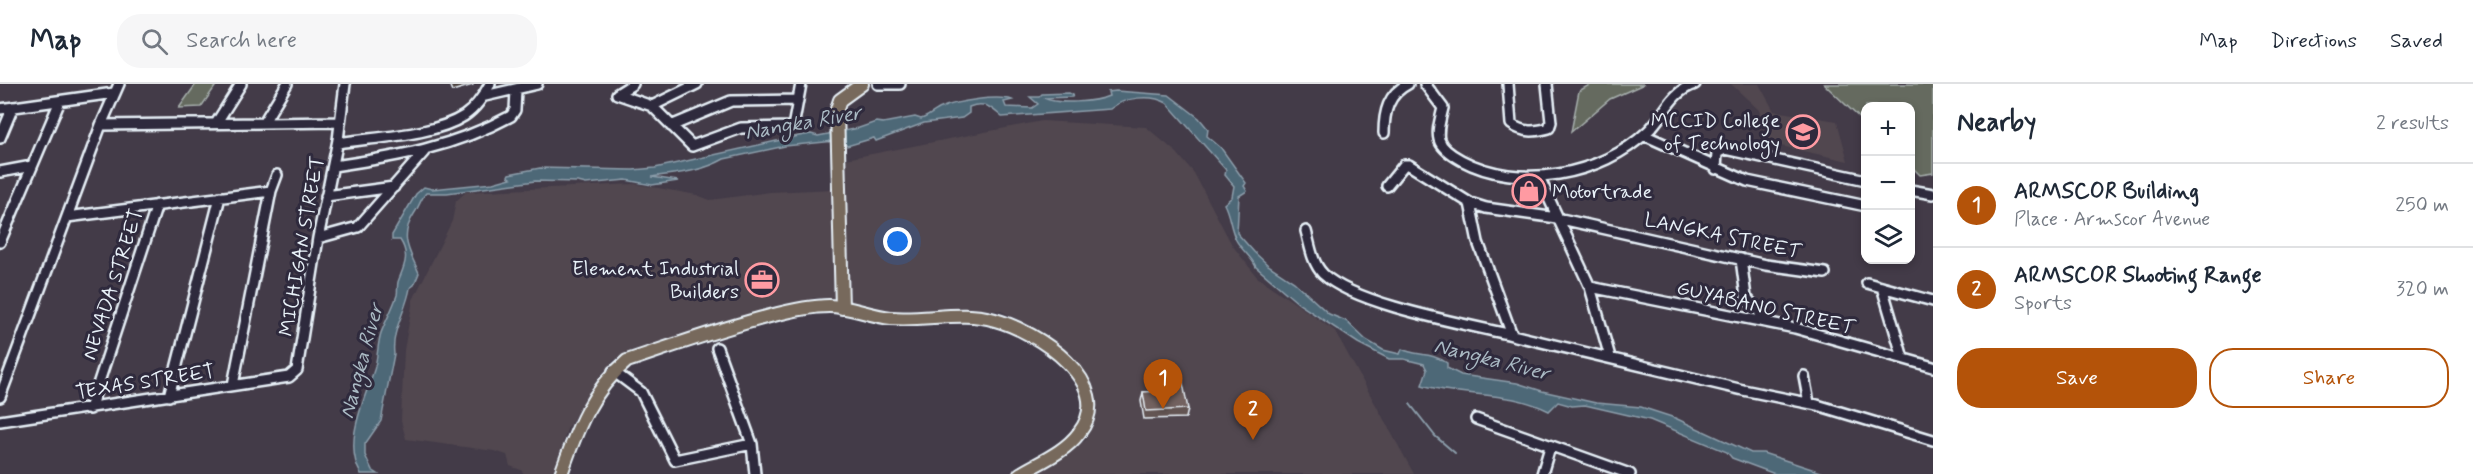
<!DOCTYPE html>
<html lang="en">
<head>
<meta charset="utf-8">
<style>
	body { margin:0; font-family:Mynerve,sans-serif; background:#f6f6f7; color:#1f2937 }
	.controls { position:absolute; right:18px; top:18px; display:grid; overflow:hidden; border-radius:12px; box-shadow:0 3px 9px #0003 }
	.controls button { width:54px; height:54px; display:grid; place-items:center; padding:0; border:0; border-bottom:2px solid #e0e1e3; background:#fff; color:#1f2937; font:30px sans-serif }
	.you { position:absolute; left:898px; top:158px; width:21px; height:21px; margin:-15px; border:4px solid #fff; border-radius:50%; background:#1a73e8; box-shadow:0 0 0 9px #1a73e833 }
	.badge { display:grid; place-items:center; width:39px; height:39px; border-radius:50%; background:#b45309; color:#fff; font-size:20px; font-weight:700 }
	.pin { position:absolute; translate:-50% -50px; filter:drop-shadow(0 2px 3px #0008) }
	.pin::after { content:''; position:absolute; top:32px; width:21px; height:18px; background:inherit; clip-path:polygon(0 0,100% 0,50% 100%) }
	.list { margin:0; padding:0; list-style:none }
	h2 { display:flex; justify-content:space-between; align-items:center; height:78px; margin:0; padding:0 24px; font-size:26px }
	h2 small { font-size:20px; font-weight:400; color:#747a83 }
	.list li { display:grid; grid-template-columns:39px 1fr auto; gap:18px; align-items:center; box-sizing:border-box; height:84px; padding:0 24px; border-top:2px solid #e0e1e3 }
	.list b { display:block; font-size:22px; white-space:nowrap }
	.list p { margin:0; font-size:20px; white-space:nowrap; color:#747a83 }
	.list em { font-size:20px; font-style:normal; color:#747a83 }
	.actions { display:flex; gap:12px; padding:18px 24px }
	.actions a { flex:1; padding:14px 0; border:2px solid #b45309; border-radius:24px; text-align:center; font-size:21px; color:#b45309 }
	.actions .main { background:#b45309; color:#fff }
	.icon { flex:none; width:33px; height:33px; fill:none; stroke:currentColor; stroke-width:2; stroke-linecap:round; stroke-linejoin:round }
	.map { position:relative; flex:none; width:1933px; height:390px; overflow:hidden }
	header { display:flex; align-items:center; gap:36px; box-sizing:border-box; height:84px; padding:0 30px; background:#fff; border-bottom:2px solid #e0e1e3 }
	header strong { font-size:28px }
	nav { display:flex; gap:33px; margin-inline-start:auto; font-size:21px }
	.search { width:420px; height:54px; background:#f6f6f7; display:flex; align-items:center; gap:15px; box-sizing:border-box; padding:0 21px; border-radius:24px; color:#747a83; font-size:22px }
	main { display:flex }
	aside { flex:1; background:#fff }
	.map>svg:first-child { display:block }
</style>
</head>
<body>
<header>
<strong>Map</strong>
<div class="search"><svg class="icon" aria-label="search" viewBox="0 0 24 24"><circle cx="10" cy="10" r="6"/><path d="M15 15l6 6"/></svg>Search here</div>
<nav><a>Map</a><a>Directions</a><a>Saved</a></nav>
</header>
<main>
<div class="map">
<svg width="1933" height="390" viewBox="0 0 1933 390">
	<rect width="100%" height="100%" fill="#433b48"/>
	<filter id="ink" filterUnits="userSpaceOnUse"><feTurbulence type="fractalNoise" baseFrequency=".0167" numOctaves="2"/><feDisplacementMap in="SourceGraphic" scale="12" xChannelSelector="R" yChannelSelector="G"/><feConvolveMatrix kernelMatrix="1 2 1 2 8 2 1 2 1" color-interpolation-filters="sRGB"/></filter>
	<g filter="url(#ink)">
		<!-- built -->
		<path fill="#51474f" d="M1731,0H1759L1774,27L1837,37L1848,77L1768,59L1759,26Z
			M1042,37L1146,43L1177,69L1194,89L1232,161L1257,193L1335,247L1414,390H1034L1086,356L1093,339L1096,317L1084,288L1073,273L1027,240L1001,227L971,225L880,227L850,218L846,75Z
			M636,100L697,111L710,116L770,108L835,105L836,214H815L769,226L634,266L614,276L600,292L567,345L554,390H524L521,386L510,382L507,371L494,367L406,355L401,337L404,266L413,216L452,137L456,117L466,108Z"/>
		<!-- green -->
		<path fill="#656b5f" stroke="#a6aeac" stroke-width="1.5" d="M196,0H217L201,23L179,24Z
			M1591,0H1644L1610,15L1571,48L1579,7Z
			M1824,0H1933V89L1920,91L1911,82L1910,22H1866L1865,39Z"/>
		<!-- water -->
		<path fill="#4e6777" stroke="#8c9eab" stroke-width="1.5" d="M1116,7L1169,11L1199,34L1208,45L1207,52L1221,64L1246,99L1244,102L1247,107L1239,112L1237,149L1254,168L1268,181L1294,198L1329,230L1346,237L1366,256L1383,266L1400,270L1402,265C1415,272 1432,268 1447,279V284L1461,291L1517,299L1542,307L1596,319L1641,323L1675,334L1751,369H1763L1827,390H1775L1732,374L1727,368L1650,336L1585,321L1572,322L1558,318L1549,327C1508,306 1464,314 1422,301L1427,286L1424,280L1404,275H1389L1358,259L1299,220L1256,183C1251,172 1242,167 1236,156C1230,144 1230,131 1224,120L1232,113L1234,102L1225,91L1226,86L1167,19C1151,10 1124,13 1110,25L1002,33C991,23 984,17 969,23V29L962,34L924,39L876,57L874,54L847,62L843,58L835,57L785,62L724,75C701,88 678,89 652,93L678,97L652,101L626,96L586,100L578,98L535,97L447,109H426C420,116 419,123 414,130C399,153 409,166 419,189L414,201L410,204C406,228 391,246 394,270L381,337L365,360V371L372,386L378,390H361C343,360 363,319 373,289C378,277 377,261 381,249C386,236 393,224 397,211C398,207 397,202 398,198C403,184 411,172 400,156H392V151L416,110L424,103L432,105L493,99L511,94L508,92L509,90L540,84L633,86L655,84L799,52L811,50L818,52L859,44L876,38L883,39L915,33L921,35C928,33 934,27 941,24C956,17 998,11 1012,16L1004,18L1006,23L1032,24L1038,20L1030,13H1039L1042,10L1069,9L1073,11L1072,13L1044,14C1058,21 1095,18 1109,12L1108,8Z"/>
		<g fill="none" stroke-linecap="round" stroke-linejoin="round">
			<!-- stream -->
			<path stroke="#8c9eab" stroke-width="2" d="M1410,320L1435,352L1455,369"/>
			<defs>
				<path id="minor" d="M633,0L617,10L652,22L692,62L741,44L793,43L801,0
					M878,0H900
					M1425,0L1443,24C1436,52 1433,61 1461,76C1519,107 1601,92 1648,47C1665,31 1670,8 1695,0
					M1508,0L1511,40C1523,49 1535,48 1549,44L1551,38L1547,0
					M485,12L537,0
					M652,22L697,0
					M0,25L114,9
					M217,38L241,0
					M264,38L287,0
					M101,41L339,38
					M671,42L731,17L798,16
					M1384,49C1384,28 1388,10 1408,0
					M1644,51L1747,97L1866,122
					M0,54L13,23
					M338,59C375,53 433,52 464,32C476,24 483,13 490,0
					M333,82C396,73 454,63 511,32L515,26L516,6
					M1716,85L1717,69L1725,65L1866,96
					M0,88L32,82
					M1539,93L1590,203L1610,273
					M1387,102L1404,81H1409L1470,119L1486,124L1557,134L1766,181L1825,189
					M1910,106L1933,110
					M326,112L394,103
					M67,133L271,107
					M1306,147C1310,161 1312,179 1323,190C1356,221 1465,240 1512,251L1478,158L1470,119
					M318,154L358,143L424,68
					M0,158L60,17
					M1741,175L1746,213L1768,238
					M1867,199L1933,217
					M1590,203L1795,244L1933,283
					M1882,203L1903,274
					M1512,251L1743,306L1817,321L1933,356
					M717,264L752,360L755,390
					M613,287L641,308L675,376L752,360
					M1804,292L1809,319
					M233,301L271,107L277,91
					M169,312L220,113
					M0,313L101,41L119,0
					M90,325L157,121
					M1476,335L1630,390
					M0,337L289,293L297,286L318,154L338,56L345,0
					M1542,390L1550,363"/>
				<path id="major" d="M842,224L837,25L840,16L862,0
					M561,390C576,347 591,307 627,277C675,261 722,244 770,232C789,227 809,222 829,222C849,222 870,232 891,234C926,237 962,226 995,236C1036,247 1118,299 1079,349C1065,368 1040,378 1020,390"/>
			</defs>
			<!-- minor casing -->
			<use href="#minor" stroke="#e8f1f8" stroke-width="14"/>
			<!-- major casing -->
			<use href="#major" stroke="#e8f1f8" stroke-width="16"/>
			<!-- minor -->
			<use href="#minor" stroke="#2f2a3d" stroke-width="9"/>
			<!-- major -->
			<use href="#major" stroke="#77695c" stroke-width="12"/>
		</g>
		<!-- wall -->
		<path fill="#635453" stroke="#e8f1f8" stroke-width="1.5" d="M1156,294L1188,325L1186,334L1144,335L1141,317L1143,308H1154V303Z"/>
		<!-- shaded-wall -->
		<path fill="#504543" stroke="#e8f1f8" stroke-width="1.5" d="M449,0H473V1L452,7Z"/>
		<!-- building -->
		<path fill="#736260" stroke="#e8f1f8" stroke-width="1.5" d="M1156,294H1182L1188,325L1146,327L1143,308L1158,307Z"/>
	</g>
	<!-- icons -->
	<defs>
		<symbol id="university-ring" viewBox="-11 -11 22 22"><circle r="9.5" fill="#2f2a3d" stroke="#ff9aa2" stroke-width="1.5"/><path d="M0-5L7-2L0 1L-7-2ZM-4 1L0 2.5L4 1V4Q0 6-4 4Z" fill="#ff9aa2"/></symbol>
		<symbol id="shop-ring" viewBox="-11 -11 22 22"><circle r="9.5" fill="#2f2a3d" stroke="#ff9aa2" stroke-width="1.5"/><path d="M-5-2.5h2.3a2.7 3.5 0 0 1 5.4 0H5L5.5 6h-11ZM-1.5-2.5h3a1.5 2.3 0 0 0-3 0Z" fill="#ff9aa2"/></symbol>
		<symbol id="office-ring" viewBox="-11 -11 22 22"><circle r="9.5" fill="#2f2a3d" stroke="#ff9aa2" stroke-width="1.5"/><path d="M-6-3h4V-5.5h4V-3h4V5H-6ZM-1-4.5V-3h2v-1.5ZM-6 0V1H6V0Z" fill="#ff9aa2"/></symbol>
	</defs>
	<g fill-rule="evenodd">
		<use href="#university-ring" x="1784" y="29" width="38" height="38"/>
		<use href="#shop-ring" x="1510" y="88" width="38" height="38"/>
		<use href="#office-ring" x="743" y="177" width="38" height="38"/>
	</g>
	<g text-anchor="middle" stroke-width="6" stroke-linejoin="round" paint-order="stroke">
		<!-- poi labels -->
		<g font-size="20" fill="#e8f1f8" stroke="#2f2a3d" text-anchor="end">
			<text x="1780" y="43">MCCID College<tspan x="1780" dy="23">of Technology</tspan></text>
			<text x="1552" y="114" text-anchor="start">Motortrade</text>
			<text x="739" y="191">Element Industrial<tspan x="739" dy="23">Builders</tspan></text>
		</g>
		<!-- street labels -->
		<g font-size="20" fill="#e8f1f8" stroke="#2f2a3d">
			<text transform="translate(1723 151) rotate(12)" y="7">LANGKA STREET</text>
			<text transform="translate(301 162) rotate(-80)" y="7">MICHIGAN STREET</text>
			<text transform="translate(112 200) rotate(-72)" y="7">NEVADA STREET</text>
			<text transform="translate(1766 223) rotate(13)" y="7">GUYABANO STREET</text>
			<text transform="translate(145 297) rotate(-9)" y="7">TEXAS STREET</text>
		</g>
		<!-- water labels -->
		<g font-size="21" font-style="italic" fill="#aabac4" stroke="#2f2a3d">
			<text transform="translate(803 38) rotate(-10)" y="7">Nangka River</text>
			<text transform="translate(1492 275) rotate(14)" y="7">Nangka River</text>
			<text transform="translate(361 277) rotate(-75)" y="7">Nangka River</text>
		</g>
	</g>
</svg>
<div class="controls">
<button>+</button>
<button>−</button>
<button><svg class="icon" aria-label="layers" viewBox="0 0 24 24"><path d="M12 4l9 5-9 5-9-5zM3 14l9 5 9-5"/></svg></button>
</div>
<div class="you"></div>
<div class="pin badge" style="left:1163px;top:325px">1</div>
<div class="pin badge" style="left:1253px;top:356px">2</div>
</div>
<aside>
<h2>Nearby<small>2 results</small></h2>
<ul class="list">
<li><span class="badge">1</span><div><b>ARMSCOR Building</b><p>Place · Armscor Avenue</p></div><em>250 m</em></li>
<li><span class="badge">2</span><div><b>ARMSCOR Shooting Range</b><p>Sports</p></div><em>320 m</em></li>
</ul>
<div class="actions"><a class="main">Save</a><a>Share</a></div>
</aside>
</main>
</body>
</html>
